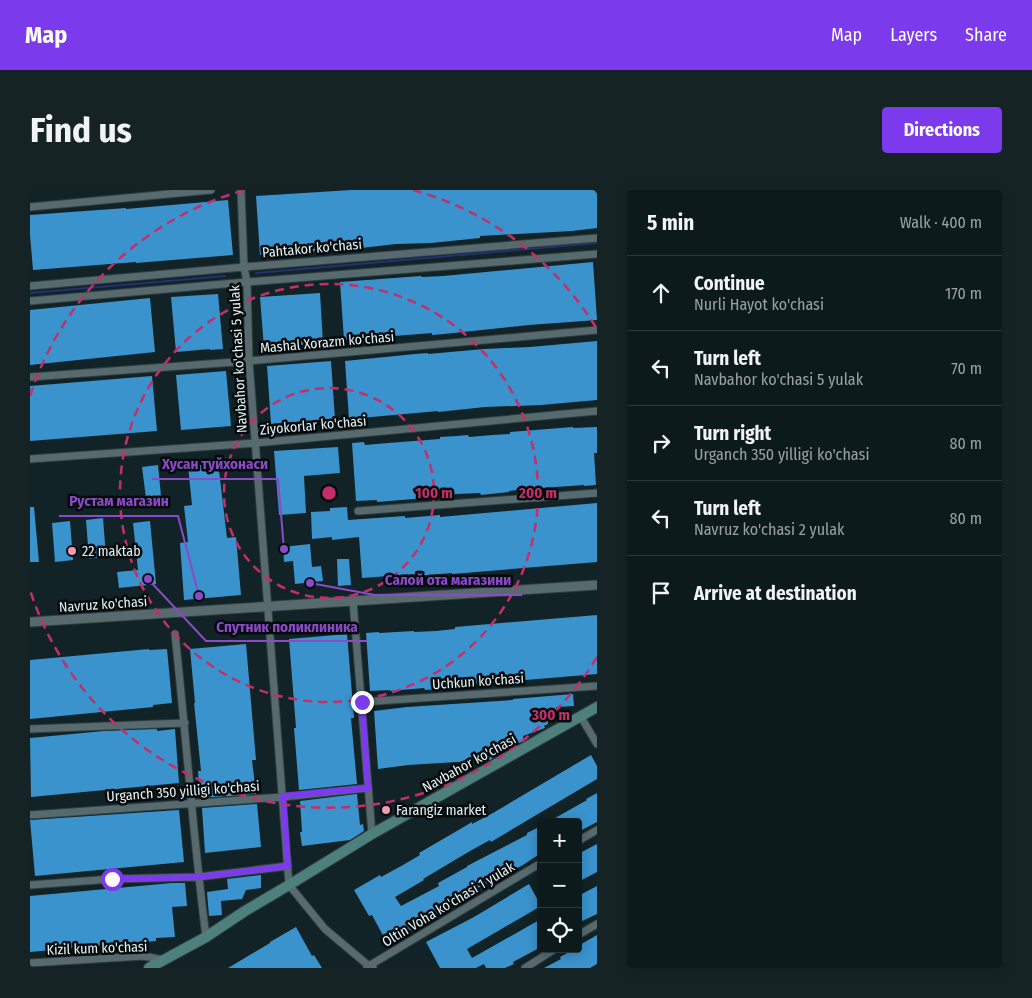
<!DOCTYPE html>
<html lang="en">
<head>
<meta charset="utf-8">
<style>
	body { margin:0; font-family:"Fira Sans Condensed",sans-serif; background:#162325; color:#f1f3f6 }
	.controls { position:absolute; right:15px; bottom:15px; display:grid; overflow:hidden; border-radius:5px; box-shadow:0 2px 12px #0003 }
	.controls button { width:45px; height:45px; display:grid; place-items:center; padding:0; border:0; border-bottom:1px solid #2d383b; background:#0d1a1c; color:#f1f3f6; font:25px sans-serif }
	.stop { position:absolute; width:15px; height:15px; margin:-11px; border:4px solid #7c3aed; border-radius:50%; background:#fff }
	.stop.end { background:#7c3aed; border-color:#fff; box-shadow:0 1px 5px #0008 }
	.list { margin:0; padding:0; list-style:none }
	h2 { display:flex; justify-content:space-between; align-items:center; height:65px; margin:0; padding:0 20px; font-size:21px }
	h2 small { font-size:16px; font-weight:400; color:#9aa1a3 }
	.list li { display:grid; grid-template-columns:32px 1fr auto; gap:15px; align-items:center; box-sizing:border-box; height:75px; padding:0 20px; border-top:1px solid #2d383b }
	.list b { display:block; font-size:19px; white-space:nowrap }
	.list p { margin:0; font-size:16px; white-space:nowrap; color:#9aa1a3 }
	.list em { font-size:16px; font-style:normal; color:#9aa1a3 }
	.icon { flex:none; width:28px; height:28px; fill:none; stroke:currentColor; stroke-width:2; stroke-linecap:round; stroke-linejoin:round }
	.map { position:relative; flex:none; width:567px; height:778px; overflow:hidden; border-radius:5px }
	header { display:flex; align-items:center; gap:30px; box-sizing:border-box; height:70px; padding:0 25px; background:#7c3aed; color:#fff }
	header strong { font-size:24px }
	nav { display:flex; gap:28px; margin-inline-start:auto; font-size:18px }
	.intro { display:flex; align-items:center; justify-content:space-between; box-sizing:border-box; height:120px; padding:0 30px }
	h1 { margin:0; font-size:35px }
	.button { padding:12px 22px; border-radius:5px; background:#7c3aed; color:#fff; font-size:18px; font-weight:700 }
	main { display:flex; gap:30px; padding:0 30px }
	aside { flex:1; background:#0d1a1c; border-radius:5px; box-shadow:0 2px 12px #0003 }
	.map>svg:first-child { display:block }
</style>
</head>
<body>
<header>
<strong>Map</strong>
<nav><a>Map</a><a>Layers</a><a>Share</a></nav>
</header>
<div class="intro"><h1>Find us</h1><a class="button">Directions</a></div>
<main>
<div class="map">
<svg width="567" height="778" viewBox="0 0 567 778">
	<rect width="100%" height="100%" fill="#112326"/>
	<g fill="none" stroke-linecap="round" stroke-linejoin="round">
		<!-- stream -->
		<path stroke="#243076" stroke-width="2" d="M226,83L567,53
			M0,103L195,86"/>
	</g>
	<!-- building -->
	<path fill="#3a93cc" d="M321,0H567V38L542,41L450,46V48L401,53L366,54L331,58L230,65L226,6Z
		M198,10L203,65L106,73V72L3,80L0,45V25L96,18V19Z
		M563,72L567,130L499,135L414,144L402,145V143L314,150L310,92L391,86L392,87L413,86Z
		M290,103L293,153L234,158L230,107Z
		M188,104L193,159L180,160V159L146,162L141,107Z
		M120,108L125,162L0,175V120Z
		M567,151V210L511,215L455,217L408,222V221L386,223L319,229L315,171L385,164L398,163V164L454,159L500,157Z
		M301,171L305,229L241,234L237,176Z
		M196,181L201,236L151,240L146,185Z
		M122,186L127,241L0,251V196Z
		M543,237V238L567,237V263H564L566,295L554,296V295L497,299L479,301V302L451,305L450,303L427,304L408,306V307L347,312V310L326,311L322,253L334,252L335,255L358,253L410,249V247L426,246L438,245L439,247L462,245L480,244V242Z
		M308,257L310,283L274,286L276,323L249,325L244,261Z
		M188,272L197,348L206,347L211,405L154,410L150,353L158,352L154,316L162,315L158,276Z
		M128,275L131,306L116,308L112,277Z
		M567,313V372L434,383L422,384V383L386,386V384L332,388L329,347L302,350V347L282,349L281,322L300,321V318L317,317L318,330L375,326V328L410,325V327Z
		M0,317H4L9,372H0Z
		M73,328L76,367L59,369L56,330Z
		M40,331L43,370L25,372L22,333Z
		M120,331L126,394L89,398L87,382L108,380L103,333Z
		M280,354L282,377L291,376L293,391L265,394L263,371L254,372L253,357Z
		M307,369H319L321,395L308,396Z
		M567,425V484L423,496V498L407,499L395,500L394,498L360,501V500L340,501L336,443L349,442V443L384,441V442L406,441L425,439V437Z
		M317,444L324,528H321L327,594L269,600L264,538H266L259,449Z
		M216,454L226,570H222L226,604L170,608L168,581H171L164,513H165L160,459Z
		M119,459V460L137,459L142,513L123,515V517L0,529V470Z
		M543,504L544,516L526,517L527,523L517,524L518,534L514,536L515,538L493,546V551L489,553L462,556L463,568L460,570L378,575L348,579L344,521L377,517L483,510V509Z
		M127,539V541L145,539L149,593L1,607L0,548L74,541Z
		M561,565L567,576V589L471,646L461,652L460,650L440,661L393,689L394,690L365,707L371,716L409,696L408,693L437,677V676L497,645V643L511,636V663L493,675L442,701L443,702L411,719L413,722L357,753L342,725L339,726L324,700L350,685L351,687L373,675L390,665L389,663L432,638L442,632V634L463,623Z
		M567,603V632L548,642V632H518L557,610L556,609Z
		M327,604L330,635L333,634L334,641L320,650L272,656L270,642H272L270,611Z
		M227,614L231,657L175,663L172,618Z
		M149,620L154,672L5,686L0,630Z
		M567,654V682L548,692V664Z
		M231,685V698L216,700L212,709L191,711L192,725L179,726L177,702L198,699L197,689Z
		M142,693H155L157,716L142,717L145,747L126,748V751L0,762V706Z
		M499,694L511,716L437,759L442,768L511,729V757L483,772L484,774L475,778H456L454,774L446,778H410L396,752L444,727Z
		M567,696V724L548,733V706Z
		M266,737L282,766L284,765L292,778H198L240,753V752Z
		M567,745V774L560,778H514L531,769L530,767L545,759H548V756Z"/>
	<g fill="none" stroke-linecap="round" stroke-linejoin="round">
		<defs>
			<path id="minor" d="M211,0L214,77L217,92L219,171L259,695L295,739L339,776L343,778
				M0,17L181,0
				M0,96L214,77L567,48
				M0,111L217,92L567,64
				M0,187L219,171L567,140
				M0,269L226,253L567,221
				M328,321L567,303
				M323,411L342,644
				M145,444C156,545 163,646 176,747
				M332,512L567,496
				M551,527L567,554
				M0,539L155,533
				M0,625L253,607L338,598
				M548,651L567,640
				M0,695L82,689L168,687L258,676
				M548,745L567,734
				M0,773L113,766L134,770
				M337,777L511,673
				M495,778L525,759"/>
			<path id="tertiary" d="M0,432L567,395"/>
			<path id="secondary" d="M119,778L176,747L215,721L259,695L342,644L567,517"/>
		</defs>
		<!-- minor casing -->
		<use href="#minor" stroke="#333e41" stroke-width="9"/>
		<!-- tertiary casing -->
		<use href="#tertiary" stroke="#333e41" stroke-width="11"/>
		<!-- secondary casing -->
		<use href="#secondary" stroke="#333e41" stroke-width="12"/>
		<!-- minor -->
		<use href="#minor" stroke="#576a6e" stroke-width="7"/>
		<!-- tertiary -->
		<use href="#tertiary" stroke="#576a6e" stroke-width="9"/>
		<!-- secondary -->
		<use href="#secondary" stroke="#4d807c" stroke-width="10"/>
	</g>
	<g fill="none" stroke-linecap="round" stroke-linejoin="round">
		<!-- route -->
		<path stroke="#7c3aed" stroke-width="6" d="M82,689L168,687L258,676L253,606L338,598L332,512"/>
	</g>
	<!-- distance rings -->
	<g fill="none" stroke="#c62e6a" stroke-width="2.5" stroke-dasharray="9 6">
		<circle cx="299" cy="303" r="105"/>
		<circle cx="299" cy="303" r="209"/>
		<path d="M567 467A314 314 0 0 1 0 400M0 206A314 314 0 0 1 215 0M383 0A314 314 0 0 1 567 139"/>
	</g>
	<!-- markers -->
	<g fill="#f29ab0" stroke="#050b0c" stroke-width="2">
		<circle cx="42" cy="361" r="5"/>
		<circle cx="356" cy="620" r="5"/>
	</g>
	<g text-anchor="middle" stroke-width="5" stroke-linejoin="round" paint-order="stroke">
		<!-- street labels -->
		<g font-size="14" fill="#e6f1f3" stroke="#050b0c">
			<text transform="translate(282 58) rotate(-5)" y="5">Pahtakor ko'chasi</text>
			<text transform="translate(297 152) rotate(-5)" y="5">Mashal Xorazm ko'chasi</text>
			<text transform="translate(208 169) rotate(-93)" y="5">Navbahor ko'chasi 5 yulak</text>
			<text transform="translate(283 235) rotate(-5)" y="5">Ziyokorlar ko'chasi</text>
			<text transform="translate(73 414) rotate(-4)" y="5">Navruz ko'chasi</text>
			<text transform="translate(448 491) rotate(-4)" y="5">Uchkun ko'chasi</text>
			<text transform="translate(439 573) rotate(-29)" y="5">Navbahor ko'chasi</text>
			<text transform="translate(153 601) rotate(-4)" y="5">Urganch 350 yilligi ko'chasi</text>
			<text transform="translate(418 714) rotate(-31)" y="5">Oltin Voha ko'chasi 1 yulak</text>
			<text transform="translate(67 758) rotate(-2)" y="5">Kizil kum ko'chasi</text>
		</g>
		<!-- poi labels -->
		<g font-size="14" fill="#e6f1f3" stroke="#050b0c" text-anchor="start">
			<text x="52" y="366">22 maktab</text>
			<text x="366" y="625">Farangiz market</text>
		</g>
	</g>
	<circle cx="299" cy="303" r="8" fill="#c62e6a" stroke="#050b0c" stroke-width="2.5"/>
	<g font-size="15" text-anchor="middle" font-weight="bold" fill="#c62e6a" stroke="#050b0c" stroke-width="5" stroke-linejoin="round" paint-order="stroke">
		<text x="404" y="308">100 m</text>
		<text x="508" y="308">200 m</text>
		<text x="521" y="530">300 m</text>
	</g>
	<!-- callouts -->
	<path fill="none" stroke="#8b4ac7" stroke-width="2" d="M254 359L248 289H122M169 406L148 326H29M280 393L345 405H492M118 389L176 451H337"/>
	<g fill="#8b4ac7" stroke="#050b0c" stroke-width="2">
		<circle cx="254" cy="359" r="5"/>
		<circle cx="169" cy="406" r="5"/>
		<circle cx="280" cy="393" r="5"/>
		<circle cx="118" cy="389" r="5"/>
	</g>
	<g font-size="15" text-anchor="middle" font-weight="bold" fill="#8b4ac7" stroke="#050b0c" stroke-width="5" stroke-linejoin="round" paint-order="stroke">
		<text x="185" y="279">Хусан туйхонаси</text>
		<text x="89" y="316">Рустам магазин</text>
		<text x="418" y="395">Салой ота магазини</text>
		<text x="257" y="442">Спутник поликлиника</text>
	</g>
</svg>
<div class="controls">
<button>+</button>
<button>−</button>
<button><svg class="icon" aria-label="locate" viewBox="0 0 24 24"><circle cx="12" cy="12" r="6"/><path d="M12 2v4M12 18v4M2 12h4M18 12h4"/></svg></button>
</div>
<div class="stop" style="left:82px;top:689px"></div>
<div class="stop end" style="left:332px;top:512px"></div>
</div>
<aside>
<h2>5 min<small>Walk · 400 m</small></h2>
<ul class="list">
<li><svg class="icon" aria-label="ahead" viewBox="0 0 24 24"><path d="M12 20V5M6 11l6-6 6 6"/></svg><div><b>Continue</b><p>Nurli Hayot ko'chasi</p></div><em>170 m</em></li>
<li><svg class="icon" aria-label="left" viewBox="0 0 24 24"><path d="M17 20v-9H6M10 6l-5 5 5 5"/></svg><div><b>Turn left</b><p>Navbahor ko'chasi 5 yulak</p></div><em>70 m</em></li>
<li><svg class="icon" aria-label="right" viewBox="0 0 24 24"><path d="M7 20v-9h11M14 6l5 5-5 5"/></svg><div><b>Turn right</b><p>Urganch 350 yilligi ko'chasi</p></div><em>80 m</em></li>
<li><svg class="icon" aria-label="left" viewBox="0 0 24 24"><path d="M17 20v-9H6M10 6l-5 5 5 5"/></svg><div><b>Turn left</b><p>Navruz ko'chasi 2 yulak</p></div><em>80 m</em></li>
<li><svg class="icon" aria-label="arrive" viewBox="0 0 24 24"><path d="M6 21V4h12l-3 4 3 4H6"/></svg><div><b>Arrive at destination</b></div></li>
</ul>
</aside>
</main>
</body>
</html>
